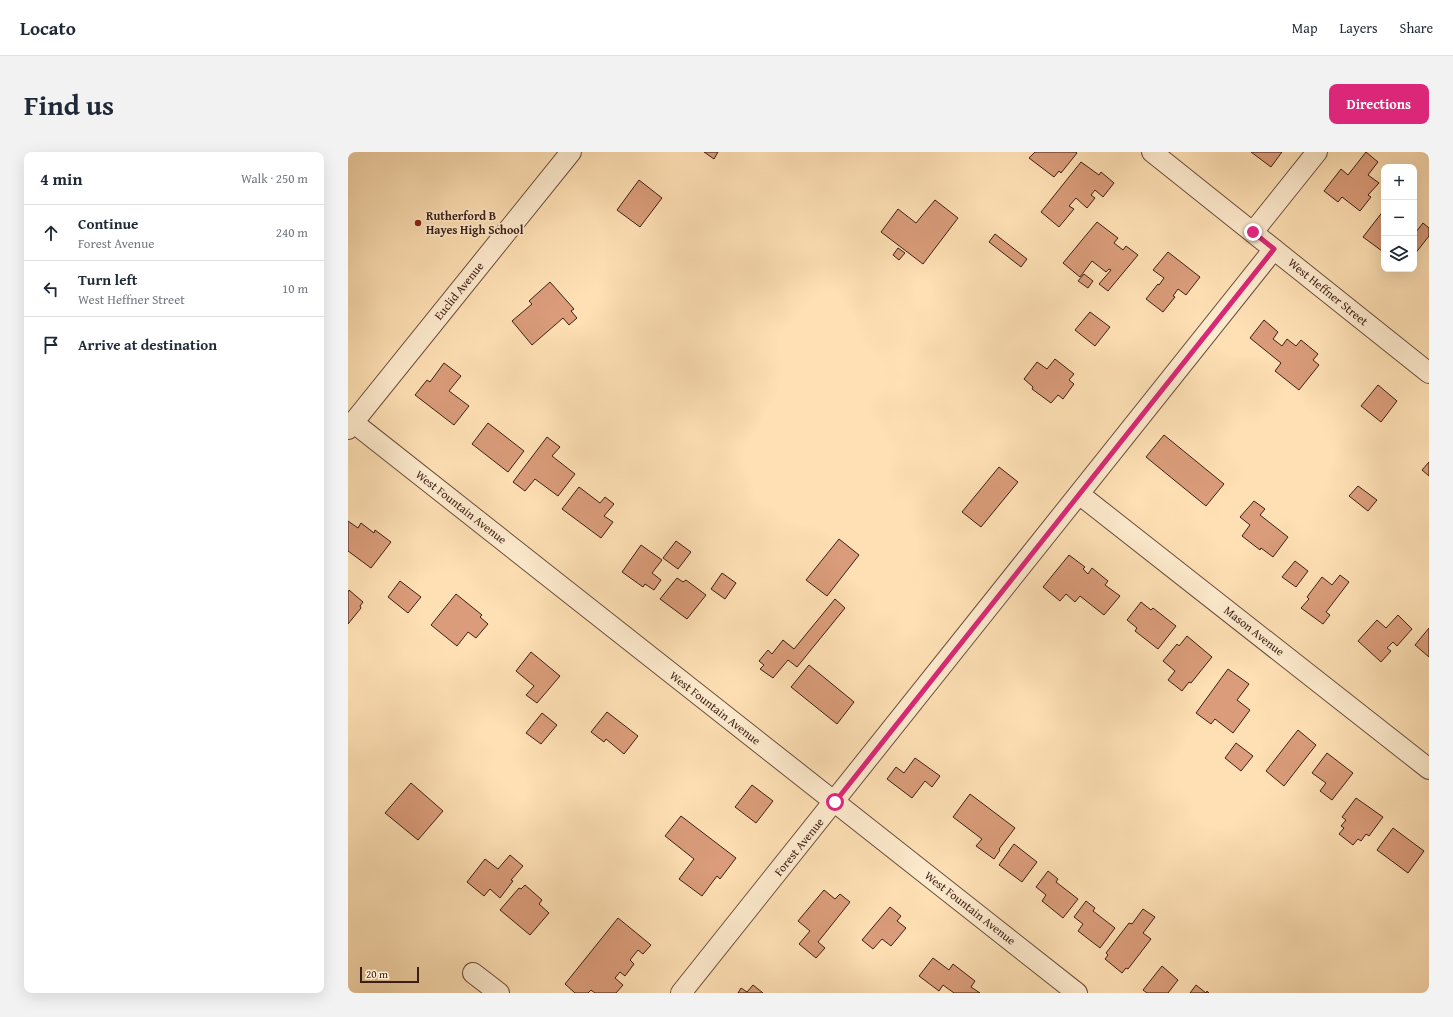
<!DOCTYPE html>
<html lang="en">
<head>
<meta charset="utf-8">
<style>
	body { margin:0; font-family:"Gentium Book Plus",serif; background:#f2f2f3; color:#1f2937 }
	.controls { position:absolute; right:12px; top:12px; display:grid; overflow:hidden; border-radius:8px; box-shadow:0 4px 16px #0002 }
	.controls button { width:36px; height:36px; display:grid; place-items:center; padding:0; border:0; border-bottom:1px solid #e0e1e3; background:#fff; color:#1f2937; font:20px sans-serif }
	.scale { position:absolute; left:12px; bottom:10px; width:59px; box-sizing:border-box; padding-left:4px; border:2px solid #3c1f15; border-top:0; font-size:11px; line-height:14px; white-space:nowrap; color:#3c1f15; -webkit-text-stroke:3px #feebce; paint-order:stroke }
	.stop { position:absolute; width:12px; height:12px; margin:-9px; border:3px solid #db2777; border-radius:50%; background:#fff }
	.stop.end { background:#db2777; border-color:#fff; box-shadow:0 1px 4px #0008 }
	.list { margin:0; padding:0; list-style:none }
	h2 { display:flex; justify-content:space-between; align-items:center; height:52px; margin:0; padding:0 16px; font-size:17px }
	h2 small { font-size:13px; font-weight:400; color:#747a83 }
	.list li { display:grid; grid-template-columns:26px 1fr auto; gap:12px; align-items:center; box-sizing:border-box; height:56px; padding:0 16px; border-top:1px solid #e0e1e3 }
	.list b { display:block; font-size:15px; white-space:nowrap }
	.list p { margin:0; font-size:13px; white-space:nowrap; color:#747a83 }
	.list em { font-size:13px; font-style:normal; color:#747a83 }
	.icon { flex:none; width:22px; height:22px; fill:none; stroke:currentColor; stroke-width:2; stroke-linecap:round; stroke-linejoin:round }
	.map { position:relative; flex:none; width:1081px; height:841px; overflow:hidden; border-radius:8px }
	header { display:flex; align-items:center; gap:24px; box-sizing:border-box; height:56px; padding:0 20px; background:#fff; border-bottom:1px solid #e0e1e3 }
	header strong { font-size:19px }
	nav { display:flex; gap:22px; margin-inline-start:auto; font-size:14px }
	.intro { display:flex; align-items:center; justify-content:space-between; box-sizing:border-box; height:96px; padding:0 24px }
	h1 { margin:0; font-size:28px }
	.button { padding:10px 18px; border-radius:8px; background:#db2777; color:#fff; font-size:14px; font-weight:700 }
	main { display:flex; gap:24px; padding:0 24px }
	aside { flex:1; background:#fff; border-radius:8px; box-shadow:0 4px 16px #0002 }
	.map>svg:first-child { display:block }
</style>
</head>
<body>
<header>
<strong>Locato</strong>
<nav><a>Map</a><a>Layers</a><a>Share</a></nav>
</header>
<div class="intro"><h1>Find us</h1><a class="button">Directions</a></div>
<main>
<aside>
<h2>4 min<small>Walk · 250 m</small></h2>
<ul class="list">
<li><svg class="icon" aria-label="ahead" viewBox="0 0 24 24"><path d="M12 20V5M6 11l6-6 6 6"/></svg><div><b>Continue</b><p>Forest Avenue</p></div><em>240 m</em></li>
<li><svg class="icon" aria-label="left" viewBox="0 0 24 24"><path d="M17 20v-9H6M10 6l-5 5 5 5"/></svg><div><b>Turn left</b><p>West Heffner Street</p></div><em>10 m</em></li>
<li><svg class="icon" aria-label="arrive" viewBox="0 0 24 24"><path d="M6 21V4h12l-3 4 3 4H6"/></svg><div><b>Arrive at destination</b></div></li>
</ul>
</aside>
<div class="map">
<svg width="1081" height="841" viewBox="0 0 1081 841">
	<rect width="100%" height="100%" fill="#fee0b4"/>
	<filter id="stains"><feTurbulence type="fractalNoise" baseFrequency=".005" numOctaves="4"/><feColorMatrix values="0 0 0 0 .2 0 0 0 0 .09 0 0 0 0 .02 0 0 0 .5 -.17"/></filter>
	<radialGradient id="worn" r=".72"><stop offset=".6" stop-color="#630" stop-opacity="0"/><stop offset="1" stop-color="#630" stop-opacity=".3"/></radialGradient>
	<!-- building -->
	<path fill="#da9c7a" stroke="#3c1f15" d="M356,0H370L366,7Z
		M687,0H728L729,1L713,21L711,19L706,25L681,6Z
		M903,0H934L923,15Z
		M1018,0L1030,10L1020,23L1031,31L1020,43L1023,45L1012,59L994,45L990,50L976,39L993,17L1000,23Z
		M733,10L751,23L753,20L766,31L755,45L747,38L743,43L747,46L739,56L728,46L721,54L726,57L711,75L693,60Z
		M291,28L314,46L292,75L269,58Z
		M587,48L610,66L575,112L533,80L550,57L568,71Z
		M1036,58V97L1034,99L1015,85Z
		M749,70L770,86L766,91L775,98L778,94L790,103L760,139L751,132L763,118L761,117L758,120L744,109L732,125L715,111Z
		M1075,71L1081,76V84L1066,103V78L1068,80Z
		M647,82L679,107L673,115L641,90Z
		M550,96L557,101L551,108L545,103Z
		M820,100L852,125L838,143L830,137L825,144L827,145L815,160L798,147L810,132L811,133L816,126L805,118Z
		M736,122L745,129L740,136L730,129Z
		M202,130L226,157L223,159L229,166L221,173L215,166L184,193L164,169L184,152L181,149Z
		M742,160L762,175L747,194L727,178Z
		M916,168L930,180L925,187L934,194L939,187L948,194L953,188L970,202L965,208L971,213L951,238L927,219L933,211L902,186Z
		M707,207L726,222L721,228L726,232L715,247L710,243L703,251L684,237L685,235L676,227L689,210L699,217Z
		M96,211L113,224L101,239L121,254L106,273L67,243L79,228L82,230Z
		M1030,233L1049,249L1033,270L1013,254Z
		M140,271L176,299L160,320L124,292Z
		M816,283L876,332L858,354L798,305Z
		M199,285L212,295L204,304L227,322L210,344L187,327L177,339L165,330Z
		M1081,310V324L1074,318Z
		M651,315L670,330L633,375L614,360Z
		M1010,334L1029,348L1020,359L1001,344Z
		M231,335L252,351L257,345L266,352L256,364L265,370L253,386L214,357Z
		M906,349L917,357L912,363L940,385L925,405L913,396L912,398L894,384L902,373L892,365Z
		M0,369L10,376L13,371L26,381L27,378L43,390L23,416L0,399Z
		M491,387L511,403L479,444L458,428Z
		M328,389L343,400L330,417L315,406Z
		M293,393L314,408L304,421L313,428L306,438L297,432L295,435L274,420Z
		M721,403L737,415L735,417L740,422L744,416L760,429L757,433L772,444L756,463L732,444L727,450L718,442L712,449L695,435Z
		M947,409L960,419L948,435L934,425Z
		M374,421L388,431L377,447L363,437Z
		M992,423L1001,430L978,460L982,463L975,472L953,456L961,447L959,445L974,425L984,433Z
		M329,426L335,430L338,428L358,443L339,467L312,447Z
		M52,429L73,445L60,461L40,445Z
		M1,438L15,450L12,454L13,456L0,472V440Z
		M108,442L134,463L132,465L140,472L128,486L120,480L109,494L83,473Z
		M487,447L497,456L449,515L440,508L425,526L412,517L416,513L411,509L420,498L424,502L435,488L446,497Z
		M793,450L803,458L805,456L828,474L810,497L787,479L789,476L779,468Z
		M1050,463L1064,477L1049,494L1045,490L1039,496L1043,499L1033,510L1010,489L1029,468L1038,476Z
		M1081,476V505L1067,493Z
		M839,484L864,505L843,531L841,530L834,539L820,528L827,519L815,509L829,492L831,494Z
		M183,500L212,524L189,551L178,543L186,534L168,519Z
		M461,513L506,550L489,572L443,535Z
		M880,517L901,532L889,548L902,558L885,581L867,567L863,572L848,561Z
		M259,560L290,584L276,602L258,587L256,590L243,580Z
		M194,561L209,573L193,592L178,581Z
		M950,578L968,593L936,634L918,619Z
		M888,591L905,604L893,619L877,606Z
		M979,601L1005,621L984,648L972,639L978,631L964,621Z
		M567,606L592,624L584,635L577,629L564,646L539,627L548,615L556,621Z
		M63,631L95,659L70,688L37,661Z
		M404,633L425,649L408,671L387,655Z
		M622,642L667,676L651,697L652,698L646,707L628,694L634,687L605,665Z
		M1008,646L1035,665L1021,684L1018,682L1013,689L1010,687L1005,693L991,682L996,676L993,674L998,668L994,665Z
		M333,664L388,706L372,727L369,724L354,744L331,727L346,707L317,684Z
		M1045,676L1076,699L1060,721L1029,698Z
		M666,692L689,710L674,730L651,713Z
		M162,703L175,714L163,728L165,729L152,746L142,737L136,744L119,730L137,707L150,717Z
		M700,719L710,727L708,730L730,747L715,766L694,749L698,743L688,735Z
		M177,733L194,748L191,752L201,761L182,783L152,758L171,736L173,737Z
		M476,738L487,747L492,742L502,750L470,790L477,796L468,806L451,792L462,779L450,769Z
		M738,749L747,756L745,759L767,776L752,796L730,779L735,772L726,765Z
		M542,755L553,764L549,769L558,776L543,794L534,787L525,797L514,788Z
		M795,757L807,765L795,781L803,787L780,817L778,816L774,821L757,807L760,803L758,801L781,771L784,772Z
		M270,766L303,793L295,802L290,798L282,808L286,812L277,824L272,820L267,826L275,833L268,841H247L243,838L240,841H227L217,832Z
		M585,806L601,818L605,812L627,829L623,835L632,841H606L595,833L591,839L571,824Z
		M814,814L830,828L820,841H799L795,838Z
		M405,833L415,841H390L393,836L399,840Z
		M848,833L858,841L859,839L861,841H842Z"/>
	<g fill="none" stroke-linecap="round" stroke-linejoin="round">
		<defs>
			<path id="minor" d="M804,0L1081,221
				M905,80L969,0
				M6,271L729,841
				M0,277L223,0
				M731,342L1081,617
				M125,821L151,841
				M333,841L926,97"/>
		</defs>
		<!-- minor casing -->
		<use href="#minor" stroke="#6c4f3d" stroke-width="22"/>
		<!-- minor -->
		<use href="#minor" stroke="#feebce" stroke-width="20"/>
	</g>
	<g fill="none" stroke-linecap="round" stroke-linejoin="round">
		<!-- route -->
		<path stroke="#db2777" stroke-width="5" d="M487,650L926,97L905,80"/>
	</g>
	<!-- markers -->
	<circle fill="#8f2418" stroke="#feebce" stroke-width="1.5" cx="70" cy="71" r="4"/>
	<g text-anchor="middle" stroke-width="3.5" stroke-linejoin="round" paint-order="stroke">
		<!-- poi labels -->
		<g font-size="12" font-weight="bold" fill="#3c1f15" stroke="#feebce" text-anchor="start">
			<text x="78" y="68">Rutherford B<tspan x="78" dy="14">Hayes High School</tspan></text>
		</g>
		<!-- street labels -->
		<g font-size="12" fill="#3c1f15" stroke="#feebce">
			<text transform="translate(111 139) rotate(-51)" y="4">Euclid Avenue</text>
			<text transform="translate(980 140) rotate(39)" y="4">West Heffner Street</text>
			<text transform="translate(113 355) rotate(38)" y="4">West Fountain Avenue</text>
			<text transform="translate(906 479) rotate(38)" y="4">Mason Avenue</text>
			<text transform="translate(367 556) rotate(38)" y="4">West Fountain Avenue</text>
			<text transform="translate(451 695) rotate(-51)" y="4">Forest Avenue</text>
			<text transform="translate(622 756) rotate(38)" y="4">West Fountain Avenue</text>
		</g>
	</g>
	<rect width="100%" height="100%" filter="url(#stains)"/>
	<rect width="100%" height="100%" fill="url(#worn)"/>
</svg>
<div class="controls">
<button>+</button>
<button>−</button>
<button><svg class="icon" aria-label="layers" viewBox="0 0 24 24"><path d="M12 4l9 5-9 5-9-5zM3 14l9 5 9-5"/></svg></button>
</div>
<div class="scale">20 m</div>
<div class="stop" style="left:487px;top:650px"></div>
<div class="stop end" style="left:905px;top:80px"></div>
</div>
</main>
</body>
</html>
